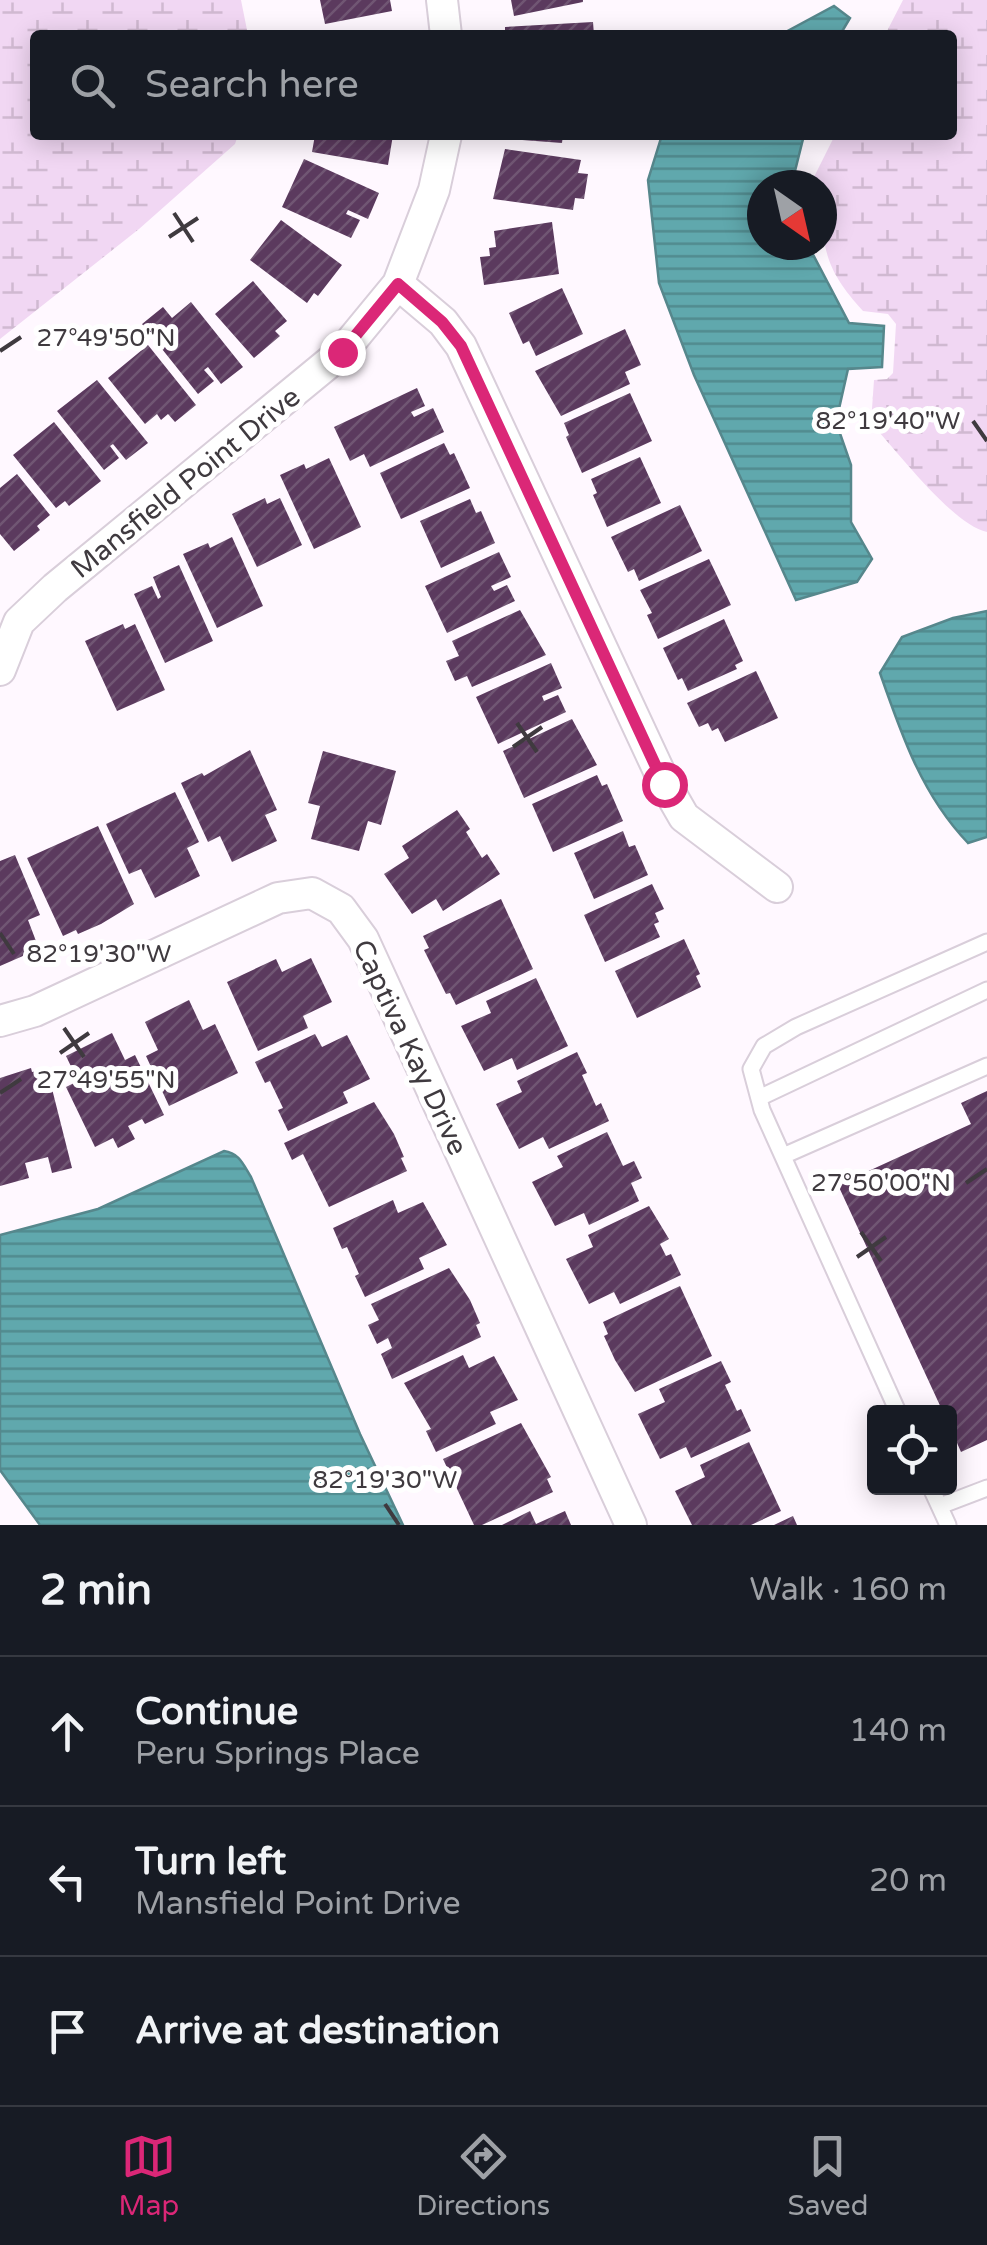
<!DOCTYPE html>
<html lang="en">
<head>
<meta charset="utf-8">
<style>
	body { margin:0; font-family:"Varela Round",sans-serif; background:#242831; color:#f1f3f6 }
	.controls { position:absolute; right:30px; bottom:30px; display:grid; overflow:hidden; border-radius:10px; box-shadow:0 5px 25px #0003 }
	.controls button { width:90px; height:90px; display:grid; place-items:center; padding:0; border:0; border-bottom:2px solid #363941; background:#171b24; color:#f1f3f6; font:50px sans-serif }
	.compass { position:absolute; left:747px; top:170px; width:90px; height:90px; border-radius:50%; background:#171b24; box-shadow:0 5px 25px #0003; rotate:146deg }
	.stop { position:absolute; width:30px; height:30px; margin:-22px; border:8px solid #db2777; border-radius:50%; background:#fff }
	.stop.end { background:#db2777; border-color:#fff; box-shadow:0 2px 10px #0008 }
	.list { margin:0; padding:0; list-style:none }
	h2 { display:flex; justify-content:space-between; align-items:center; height:130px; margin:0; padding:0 40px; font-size:42px }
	h2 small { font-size:32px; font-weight:400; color:#9ea1a6 }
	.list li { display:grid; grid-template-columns:65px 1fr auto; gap:30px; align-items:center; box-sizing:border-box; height:150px; padding:0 40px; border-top:2px solid #363941 }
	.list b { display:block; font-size:38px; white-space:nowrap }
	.list p { margin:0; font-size:32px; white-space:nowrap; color:#9ea1a6 }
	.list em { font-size:32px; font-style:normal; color:#9ea1a6 }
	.icon { flex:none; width:55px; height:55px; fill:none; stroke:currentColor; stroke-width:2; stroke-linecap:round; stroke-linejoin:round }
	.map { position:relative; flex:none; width:987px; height:1525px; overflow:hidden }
	.search { position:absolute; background:#171b24; box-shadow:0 5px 25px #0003; left:30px; right:30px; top:30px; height:110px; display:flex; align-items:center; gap:25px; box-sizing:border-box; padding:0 35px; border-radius:10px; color:#9ea1a6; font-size:38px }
	.sheet { height:580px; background:#171b24 }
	nav { display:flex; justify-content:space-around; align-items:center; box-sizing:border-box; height:140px; border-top:2px solid #363941; background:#171b24; font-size:28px; color:#9ea1a6 }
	nav a { display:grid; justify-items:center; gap:5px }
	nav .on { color:#db2777 }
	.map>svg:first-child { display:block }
</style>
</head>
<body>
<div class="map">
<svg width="987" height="1525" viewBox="0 0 987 1525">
	<defs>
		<pattern id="wetland-marsh" width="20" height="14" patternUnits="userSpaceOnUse" patternTransform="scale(2.5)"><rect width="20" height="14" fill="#f1d7f3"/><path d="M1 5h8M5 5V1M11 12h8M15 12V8" fill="none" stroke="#d0b9d1"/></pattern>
		<pattern id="water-rules" width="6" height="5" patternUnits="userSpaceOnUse" patternTransform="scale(2.5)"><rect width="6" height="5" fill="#60a8ad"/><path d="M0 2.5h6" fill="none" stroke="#518a8e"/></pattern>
		<pattern id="building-hatch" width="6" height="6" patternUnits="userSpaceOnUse" patternTransform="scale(2.5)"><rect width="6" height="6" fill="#5b3a5e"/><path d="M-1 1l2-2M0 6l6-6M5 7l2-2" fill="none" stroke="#705673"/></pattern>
	</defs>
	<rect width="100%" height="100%" fill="#fff8ff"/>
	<!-- wetland -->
	<path fill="url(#wetland-marsh)" d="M0,0H241L248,35H35V135H238L235,144L139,229L0,339Z
		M903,0H987V532C953,525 897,451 871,423L874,380L887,379L893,373L896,324L888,314L863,311C821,265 822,244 822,185H810L835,135H952V35H885Z"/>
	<!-- water -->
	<path fill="url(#water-rules)" stroke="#56878c" stroke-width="2.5" d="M834,6L850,18L840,35H780Z
		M662,135H804L795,171L797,185H762V245H808L849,323L884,326L882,367L848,369L836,422L851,465V522L872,559L857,582L796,600L694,375L659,283L648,180Z
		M987,611V837L968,843C922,795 902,736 880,673L902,637L953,618Z
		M224,1151C239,1153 243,1164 251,1177L360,1434L403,1525H40L0,1470V1235L98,1209Z"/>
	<!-- building -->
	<path fill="url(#building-hatch)" d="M320,0H390L392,11L325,24Z
		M511,0H583V2L514,16Z
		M593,22L594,35H505V27Z
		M315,135H393L388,165L312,152Z
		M509,135H563L562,143L509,139Z
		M505,149L581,160L578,173L588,174L584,199L575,198L573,210L493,199Z
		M304,159L379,193L368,219L348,210L346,214L360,220L351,238L282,207Z
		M281,220L342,265L318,296L314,293L307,303L250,260Z
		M552,222L559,274L484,285L480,257L490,256L489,248L496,247L494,231Z
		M253,281L287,321L275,331L280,336L254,358L215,314Z
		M562,288L583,334L536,356L529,341L523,344L509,313Z
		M191,302L243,367L221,384L208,367L204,370L214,381L198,394L142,324L163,307L172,318Z
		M625,329L641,365L625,372L630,384L561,416L535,371Z
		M148,345L196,405L175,422L168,414L161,420L157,414L145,424L108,378Z
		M97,380L148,443L126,460L113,444L110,446L119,458L104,470L57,411Z
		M417,388L425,406L411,412L414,417L433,408L444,432L370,467L364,454L350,461L334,427Z
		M630,393L652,441L582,473L566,437L569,435L564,423Z
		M54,422L101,481L69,506L65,501L56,508L13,455Z
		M444,443L450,455L454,453L470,488L401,519L380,473Z
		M640,457L661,503L607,527L593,495L597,493L591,479Z
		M329,458L361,527L314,549L280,475L304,464L306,469Z
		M17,474L50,515L37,526L40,530L14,551L0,534V488Z
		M265,498L267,504L280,498L302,545L257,567L232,514Z
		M470,499L476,513L481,511L495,543L441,568L420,521Z
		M680,505L702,551L639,581L634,569L628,572L611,537Z
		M232,537L263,606L217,628L183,554L208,543L210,548Z
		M499,552L511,577L491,586L494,591L507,585L515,601L447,633L425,586Z
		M709,559L731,605L658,639L647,615L652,613L640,590Z
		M179,565L213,641L165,663L134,594L152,586L158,599L161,597L153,577Z
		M520,610L546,655L472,687L467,676L455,681L446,661L459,656L452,641Z
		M724,619L743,661L735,665L737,669L688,691L682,678L678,680L663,648Z
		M123,624L125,629L135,624L165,690L117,711L85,641Z
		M551,663L562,688L542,696L544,701L558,695L566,712L498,744L476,697Z
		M756,671L778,718L725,742L718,728L712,731L708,723L699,727L687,703Z
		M572,719L597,765L524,798L503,751Z
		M250,750L277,810L265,815L277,841L232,862L220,836L208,842L181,783L202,773L204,776Z
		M323,751L396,771L381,825L368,821L359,851L311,839L320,806L308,803Z
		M597,775L602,786L607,784L623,821L553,852L532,804Z
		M175,792L199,842L187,848L200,876L155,898L141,869L129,874L106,824Z
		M457,810L470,829L466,832L482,858L487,854L500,874L443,911L436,899L412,914L384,874L409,858L402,846Z
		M98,826L134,904L101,924L78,934L76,930L63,936L27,858Z
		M623,831L629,847L635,845L648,875L594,899L574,853Z
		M15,855L40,915L28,920L39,949L0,966V861Z
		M652,884L664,909L655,913L659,922L654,924L660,937L605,962L584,915Z
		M501,899L533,969L456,1005L450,993L446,994L424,950L429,948L423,936Z
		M684,939L700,974L696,976L701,987L637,1018L615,971Z
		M311,958L332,1002L303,1016L308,1028L258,1051L227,982L276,959L282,972Z
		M536,978L568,1046L517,1070L512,1058L484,1071L461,1026L491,1013L486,1001Z
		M189,1000L203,1030L215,1024L238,1073L169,1106L146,1056L158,1050L145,1022Z
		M112,1033L125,1060L135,1055L164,1115L145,1124L142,1119L128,1126L135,1139L118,1148L113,1138L95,1147L66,1087L78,1081L66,1056Z
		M315,1034L322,1047L347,1035L370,1079L343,1092L348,1103L288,1131L278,1110L283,1108L270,1081L265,1083L255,1062Z
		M577,1052L587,1073L582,1075L596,1106L601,1103L609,1121L549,1149L543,1137L519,1149L496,1104L522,1092L517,1081Z
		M31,1068L32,1072L47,1069L72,1168L52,1173L48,1157L25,1163L29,1178L0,1186V1078Z
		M987,1091V1440L961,1452L950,1427V1412H943L838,1185L971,1124L961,1103Z
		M374,1102L394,1134L404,1157L401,1158L407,1171L329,1207L303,1154L292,1160L284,1143Z
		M607,1132L623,1166L634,1161L642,1178L631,1183L639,1201L589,1225L584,1213L555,1226L532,1182L563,1167L557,1156Z
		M393,1200L398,1213L423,1202L447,1245L419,1258L424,1269L365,1297L355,1276L359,1274L347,1247L342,1249L333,1228Z
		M649,1206L669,1239L660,1244L666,1256L671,1254L681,1275L620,1304L614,1292L589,1304L566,1259L593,1247L588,1235Z
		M449,1268L470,1300L480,1323L476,1325L481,1337L392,1379L381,1354L392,1348L388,1338L377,1344L368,1325L379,1320L371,1304Z
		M680,1286L712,1356L635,1392L615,1360L604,1336L608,1334L603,1322Z
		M463,1355L469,1368L494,1356L518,1400L490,1412L496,1424L436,1452L426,1431L431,1429L404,1383Z
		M721,1361L731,1382L725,1385L737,1411L741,1409L751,1431L691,1458L686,1447L660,1459L638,1414L665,1402L659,1389Z
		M521,1423L551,1477L547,1479L553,1492L482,1525H474L443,1459Z
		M749,1442L781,1511L751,1525H692L675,1491L705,1477L700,1465Z
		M530,1511L536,1524L565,1511L571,1525H502Z
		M793,1516L797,1525H774Z"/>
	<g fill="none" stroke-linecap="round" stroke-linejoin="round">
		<defs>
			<path id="lane" d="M759,1098L987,990
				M783,1156L987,1066
				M898,1412L762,1110L751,1069L764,1046L796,1027L987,942
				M931,1488L948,1525
				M940,1506L987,1488"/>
			<path id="street" d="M442,0L446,35
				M398,284L443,322L461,346L665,784L684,817L777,887
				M0,670L19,622L55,588L342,352L398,284L434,190L446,135
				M0,1021L35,1011L278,898L312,893L341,909L363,939L631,1525"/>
		</defs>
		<!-- lane casing -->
		<use href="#lane" stroke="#d9ceda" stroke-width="19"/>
		<!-- street casing -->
		<use href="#street" stroke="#d9ceda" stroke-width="34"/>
		<!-- lane -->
		<use href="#lane" stroke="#fff" stroke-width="15"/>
		<!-- street -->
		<use href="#street" stroke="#fff" stroke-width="30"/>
	</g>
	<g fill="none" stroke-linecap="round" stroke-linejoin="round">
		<!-- route -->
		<path stroke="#db2777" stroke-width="12" d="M342,352L398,284L442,322L461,346L664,784"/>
	</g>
	<!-- ticks -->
	<path fill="none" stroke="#3f3a3f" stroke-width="4" d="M174,213L193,242M169,237L198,218M0,351L21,337M973,421L987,441M517,723L537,752M513,747L542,727M0,933L14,954M64,1028L84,1057M60,1053L89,1033M0,1093L21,1079M966,1183L987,1169M861,1232L881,1261M857,1257L886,1237M385,1504L399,1525"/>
	<g text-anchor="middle" stroke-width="10" stroke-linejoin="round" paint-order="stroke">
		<!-- street labels -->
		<g font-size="28" fill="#3f3a3f" stroke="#fff">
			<text transform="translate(185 482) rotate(-39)" y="10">Mansfield Point Drive</text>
			<text transform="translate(411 1047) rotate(65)" y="10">Captiva Kay Drive</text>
		</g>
	</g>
	<g font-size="25" text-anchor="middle" fill="#3f3a3f" stroke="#fff" stroke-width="10" stroke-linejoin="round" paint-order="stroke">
		<text x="106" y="346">27°49'50"N</text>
		<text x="888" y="429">82°19'40"W</text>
		<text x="99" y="962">82°19'30"W</text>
		<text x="106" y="1088">27°49'55"N</text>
		<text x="881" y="1191">27°50'00"N</text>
		<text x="385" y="1488">82°19'30"W</text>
	</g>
</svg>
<div class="controls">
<button><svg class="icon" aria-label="locate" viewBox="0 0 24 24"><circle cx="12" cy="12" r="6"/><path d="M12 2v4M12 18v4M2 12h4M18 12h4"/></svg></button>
</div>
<svg class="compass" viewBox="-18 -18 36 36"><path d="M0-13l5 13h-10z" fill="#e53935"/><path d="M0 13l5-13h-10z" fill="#9ea1a6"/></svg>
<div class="stop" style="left:664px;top:784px"></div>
<div class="stop end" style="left:342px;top:352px"></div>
<div class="search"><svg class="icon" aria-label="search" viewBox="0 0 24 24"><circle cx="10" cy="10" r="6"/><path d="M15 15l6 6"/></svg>Search here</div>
</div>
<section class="sheet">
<h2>2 min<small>Walk · 160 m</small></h2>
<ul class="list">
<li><svg class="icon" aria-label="ahead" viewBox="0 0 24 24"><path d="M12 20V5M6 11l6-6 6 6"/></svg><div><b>Continue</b><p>Peru Springs Place</p></div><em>140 m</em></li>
<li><svg class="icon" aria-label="left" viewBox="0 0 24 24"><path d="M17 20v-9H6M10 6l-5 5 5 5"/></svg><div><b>Turn left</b><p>Mansfield Point Drive</p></div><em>20 m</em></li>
<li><svg class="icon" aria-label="arrive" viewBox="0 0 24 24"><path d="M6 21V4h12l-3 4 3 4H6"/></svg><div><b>Arrive at destination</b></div></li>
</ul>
</section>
<nav>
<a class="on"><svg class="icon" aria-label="map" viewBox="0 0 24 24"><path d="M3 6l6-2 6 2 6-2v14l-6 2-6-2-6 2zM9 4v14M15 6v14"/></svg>Map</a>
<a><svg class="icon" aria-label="directions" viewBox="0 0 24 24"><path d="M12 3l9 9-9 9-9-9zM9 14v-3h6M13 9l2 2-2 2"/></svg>Directions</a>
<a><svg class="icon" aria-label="saved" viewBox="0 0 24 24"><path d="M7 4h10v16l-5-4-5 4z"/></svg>Saved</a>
</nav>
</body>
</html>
